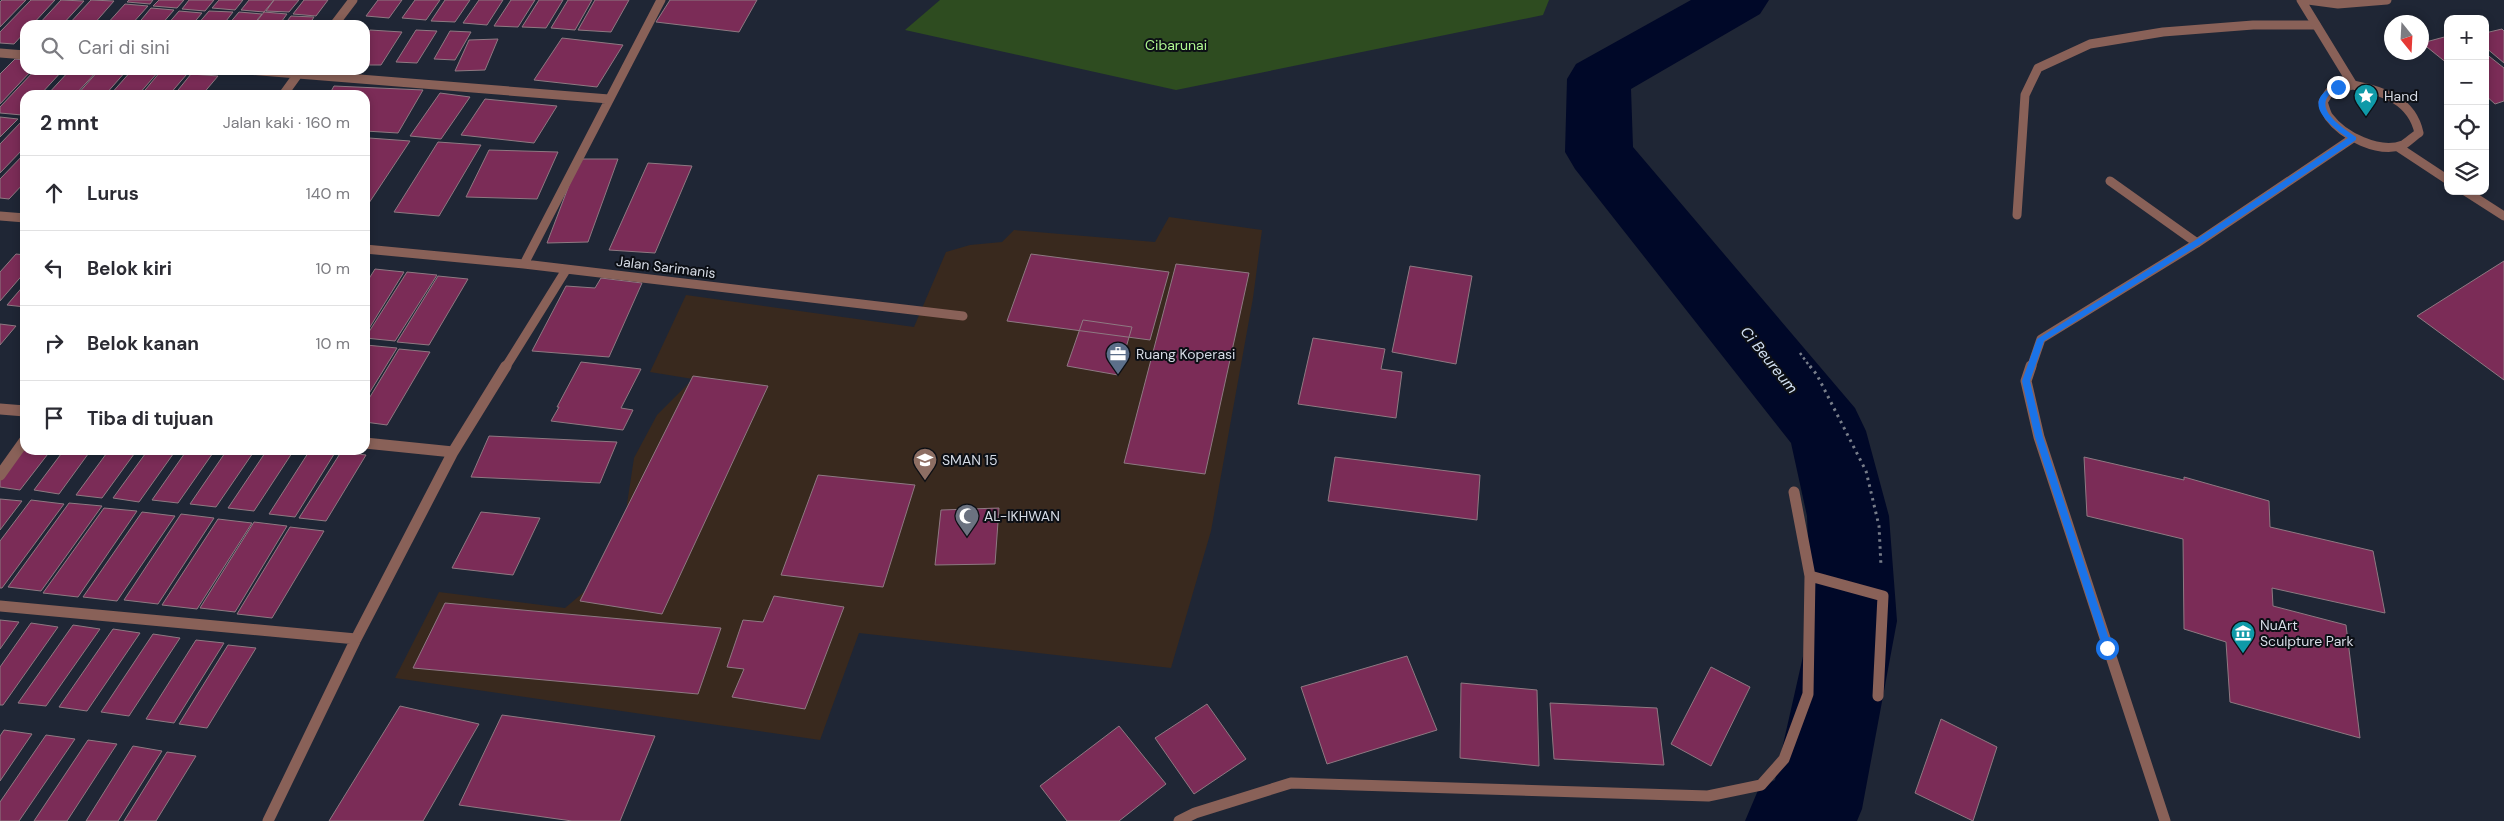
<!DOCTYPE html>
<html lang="id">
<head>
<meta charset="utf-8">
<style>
	body { margin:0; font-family:"DM Sans",sans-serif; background:#f2f2f3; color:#2b2b33 }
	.controls { position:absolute; right:15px; top:15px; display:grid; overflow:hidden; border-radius:10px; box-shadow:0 2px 8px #0003 }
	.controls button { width:45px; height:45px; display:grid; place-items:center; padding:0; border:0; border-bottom:1px solid #e1e1e2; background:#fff; color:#2b2b33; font:25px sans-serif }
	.compass { position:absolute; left:2384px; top:15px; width:45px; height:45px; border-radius:50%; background:#fff; box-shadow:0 2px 8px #0003; rotate:162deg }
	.stop { position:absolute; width:15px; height:15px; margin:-11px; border:4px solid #1a73e8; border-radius:50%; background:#fff }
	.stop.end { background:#1a73e8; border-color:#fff; box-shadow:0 1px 5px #0008 }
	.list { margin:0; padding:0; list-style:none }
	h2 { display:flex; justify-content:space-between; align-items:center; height:65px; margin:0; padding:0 20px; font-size:21px }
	h2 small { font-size:16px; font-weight:400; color:#7c7c81 }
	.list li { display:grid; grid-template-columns:32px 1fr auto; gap:15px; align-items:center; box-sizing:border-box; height:75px; padding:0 20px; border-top:1px solid #e1e1e2 }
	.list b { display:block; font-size:19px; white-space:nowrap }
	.list em { font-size:16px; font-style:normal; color:#7c7c81 }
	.icon { flex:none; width:28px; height:28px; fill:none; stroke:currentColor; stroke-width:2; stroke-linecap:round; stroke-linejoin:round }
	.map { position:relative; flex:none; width:2504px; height:821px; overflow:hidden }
	.search { position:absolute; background:#fff; box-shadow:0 2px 8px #0003; left:20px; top:20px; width:350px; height:55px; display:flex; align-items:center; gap:12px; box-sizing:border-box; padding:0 18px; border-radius:15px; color:#7c7c81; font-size:19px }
	.panel { position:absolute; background:#fff; box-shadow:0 2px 8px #0003; left:20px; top:90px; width:350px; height:365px; border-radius:15px }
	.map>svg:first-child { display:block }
</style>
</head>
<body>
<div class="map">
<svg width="2504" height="821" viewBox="0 0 2504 821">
	<rect width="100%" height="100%" fill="#1f2635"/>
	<!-- education -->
	<path fill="#39291e" d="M1169,217L1262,230L1253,298L1211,531L1171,668L859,633L820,740L395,678L439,592L565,608L637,547L627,504L634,458L657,415L693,379L650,372L686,295L914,327L946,252L970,245L1002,242L1014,230L1155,242Z"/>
	<!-- green -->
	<path fill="#2e4c20" d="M940,0H1549L1543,15L1176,90L905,30Z"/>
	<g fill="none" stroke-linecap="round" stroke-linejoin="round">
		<!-- river -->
		<path fill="#000828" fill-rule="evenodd" d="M1691,0H1769L1760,14L1631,89L1633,147L1855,408L1866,431L1889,516L1897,621L1862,809L1857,821H1745L1759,788L1775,780L1811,621L1807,516L1791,443L1575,169L1565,152L1567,79L1576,64Z"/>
	</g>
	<!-- building -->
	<path fill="#7b2c57" stroke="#8e7982" d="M2,0H26L0,27V2Z
		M31,0H55L32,25H25V32L14,44L0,43V32Z
		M61,0L84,1L62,25H38Z
		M91,0L114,1L93,25H68Z
		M129,0H153L150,4L127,2Z
		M159,0H184L177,8L153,6Z
		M189,0H214L205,11L182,9Z
		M219,0H243L235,10L212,8Z
		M249,0H274L264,12L241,10Z
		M274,0H299L289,12L266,11Z
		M304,0H328L316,16L293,14Z
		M378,0H402L389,18L366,16Z
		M415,0H440L426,20L402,18Z
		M445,0H470L455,22L431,21Z
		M479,0H503L487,25L463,23Z
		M511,0H535L518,27L494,26Z
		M539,0H563L546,28L522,27Z
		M568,0H592L575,30L551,28Z
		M595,0H629L611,32L578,30Z
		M670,0H757L739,32L656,22Z
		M125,4L148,6L131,25H106Z
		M151,8L174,10L161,25H137Z
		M179,11L202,13L192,25H167Z
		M209,11L233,12L223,25H197Z
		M239,12L262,14L253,25H228Z
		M264,12L287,14L279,25H254Z
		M291,16L314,17L309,25H284Z
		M2502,29L2504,31V63L2485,47V33Z
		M370,30L402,32L381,65H365V38Z
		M416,30L437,31L417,63L396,62Z
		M450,31L471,32L455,60L434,59Z
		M2448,36V64L2422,43Z
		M562,38L623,45L597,87L534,80Z
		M498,39L485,70L455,71L469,40Z
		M2485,53L2504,68V101L2495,104L2485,95Z
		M15,59L25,60V70H32L0,104V74Z
		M35,70H63L40,95H25V111L22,115L0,113V107Z
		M70,70H98L75,95H47Z
		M99,70H127L105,95H77Z
		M132,70L159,71L138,95H110Z
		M160,72L187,74L169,95H141Z
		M191,74L218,76L202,95H174Z
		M334,86L423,90L398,133L365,131V95H329Z
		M440,93L470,97L441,139L410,136Z
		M485,99L557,106L534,143L461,135Z
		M0,117L18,119L0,137Z
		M22,121H25V147L0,173V144Z
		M369,138L410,141L365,209V144Z
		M438,142L481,145L439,216L394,212Z
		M489,150L558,152L537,199L466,197Z
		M25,153V182L9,199L0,198V179Z
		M579,159H618L588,242L547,243Z
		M648,163L692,166L655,253L609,250Z
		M16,254L25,255V272L0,301V272Z
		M1031,254L1169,272L1150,340L1007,321Z
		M2504,261V380L2417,316Z
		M1176,264L1249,273L1205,474L1124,463Z
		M1410,266L1472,276L1456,364L1392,352Z
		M375,269L404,272L365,335V285Z
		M407,272L437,275L395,341L365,338Z
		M438,276L468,279L429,345L397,342Z
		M601,278L642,283L609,357L532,351L566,286L595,288Z
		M25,284V307L7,305Z
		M1083,320L1132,327L1118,375L1067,366Z
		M0,324L16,326L0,345Z
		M1313,338L1385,349L1381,369L1402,372L1396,418L1298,404Z
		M366,345L397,348L365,400V347Z
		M399,349L430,352L387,425L365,422V405Z
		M581,362L641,369L621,408L633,410L623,430L551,421L559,407H557Z
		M693,376L768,386L662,614L580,601Z
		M489,436L617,442L600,483L471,477Z
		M25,448V450H51L20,490L0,487V480Z
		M64,450H91L59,494L34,490Z
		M109,450H137L102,498L76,495Z
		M148,450H176L139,502L113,498Z
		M187,450H215L178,503L152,500Z
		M227,450H255L216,507L190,504Z
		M267,450H294L254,511L228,508Z
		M310,450L336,451L295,517L269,514Z
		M341,452L366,455L326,521L299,518Z
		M1335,457L1480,475L1477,520L1328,501Z
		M2084,457L2184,480V477L2269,501L2270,527L2373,551L2385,613L2272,588L2273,606L2346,625L2360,738L2230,702L2226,642L2184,629L2183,539L2087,516Z
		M818,475L915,485L883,587L781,575Z
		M0,499L22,501L0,530Z
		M31,500L64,504L2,588H0V541Z
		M69,503L102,506L41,591L8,587Z
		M104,508L137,511L78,597L43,593Z
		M999,508L995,564L935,565L941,510Z
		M142,512L175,516L117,601L83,597Z
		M481,512L540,518L513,575L452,568Z
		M181,514L214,518L158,604L124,600Z
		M218,519L252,523L197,609L162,605Z
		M254,522L287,526L235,612L200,608Z
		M290,527L324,531L272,618L237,614Z
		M774,596L844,607L805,709L732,697L744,669L727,667L743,620L763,622Z
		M445,603L721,628L698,694L413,668Z
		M0,620L19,622L0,649Z
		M31,623L58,627L3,705H0V667Z
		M73,625L100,629L46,706L18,703Z
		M113,629L140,633L87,711L59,707Z
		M153,634L180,638L129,716L101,712Z
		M196,640L224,643L174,723L146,719Z
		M228,645L256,648L207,728L179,724Z
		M1407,656L1437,730L1327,764L1301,687Z
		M1711,667L1750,687L1711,766L1671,744Z
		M1461,683L1537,690L1539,766L1460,758Z
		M1550,703L1657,708L1664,765L1554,759Z
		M1207,704L1246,759L1194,794L1155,738Z
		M400,706L479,724L423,821H329Z
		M502,715L655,736L620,821H572L459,805Z
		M1941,719L1997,747L1973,821L1915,793Z
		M1119,726L1166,784L1119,821H1067L1040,786Z
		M4,730L32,734L0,781V736Z
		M46,735L75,739L19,821H0V802Z
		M88,740L117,744L67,821H34Z
		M133,746L162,751L118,821H86Z
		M167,752L196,756L156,821H124Z"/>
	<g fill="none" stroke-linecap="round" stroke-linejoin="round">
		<!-- path-far1 -->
		<path stroke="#787e8a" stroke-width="2.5" stroke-dasharray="2.5 3" stroke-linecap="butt" d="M1800,353L1811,368"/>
		<!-- path -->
		<path stroke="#787e8a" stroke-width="3" stroke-dasharray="2.5 4.5" stroke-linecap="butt" d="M1810,366L1817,375L1866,471L1879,526L1881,566"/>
		<!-- service -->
		<path stroke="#896158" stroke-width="9" d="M2110,181L2197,243
			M2017,215L2025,95L2038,68L2090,44L2163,32L2253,25H2316"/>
		<!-- minor-far1 -->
		<path stroke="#896158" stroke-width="9" d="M2301,0L2353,85
			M2308,0L2338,4L2387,0
			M334,25L353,0
			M0,53L25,55
			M247,70L609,99
			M2353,85C2383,91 2412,100 2419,133C2414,136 2408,142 2403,145C2379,154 2343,136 2329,117C2326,113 2325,107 2323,102L2330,91Z
			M283,95L301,70
			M2398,147L2448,180
			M2465,191L2504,216
			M0,216L25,218
			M365,249L524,264L963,316
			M524,264L661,0
			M505,368L566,270
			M2031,368L2041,339L2197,243L2353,138"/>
		<!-- minor -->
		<path stroke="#896158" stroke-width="11" d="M2031,366L2026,381L2039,437L2165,821
			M0,409L25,411
			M365,443L453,452
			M0,475L25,440
			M1810,576L1883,596L1878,696
			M0,606L356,639
			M268,821L356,639L453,452L506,366
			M1179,821L1195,813L1291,783L1708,796L1761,785L1784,759L1808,694L1810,576L1794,492"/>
	</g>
	<!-- route -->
	<path fill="#1a73e8" d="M2336,85L2342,87C2338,90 2332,91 2329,95C2315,111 2345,129 2356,137V140L2199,245L2044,341L2030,381L2043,437L2112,648L2111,650H2104L2035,437L2022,381L2037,339L2194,241L2348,138C2329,124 2299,102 2336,85Z"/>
	<!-- icons -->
	<defs>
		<symbol id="sight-pin" viewBox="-11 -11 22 30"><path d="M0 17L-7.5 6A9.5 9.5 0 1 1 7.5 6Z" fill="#0f9aa8" stroke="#0c0f15"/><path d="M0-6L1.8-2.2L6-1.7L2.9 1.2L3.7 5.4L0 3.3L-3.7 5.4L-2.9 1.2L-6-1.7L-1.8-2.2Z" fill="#fff"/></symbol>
		<symbol id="office-pin" viewBox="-11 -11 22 30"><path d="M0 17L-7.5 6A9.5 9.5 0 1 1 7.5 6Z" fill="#5c6f8a" stroke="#0c0f15"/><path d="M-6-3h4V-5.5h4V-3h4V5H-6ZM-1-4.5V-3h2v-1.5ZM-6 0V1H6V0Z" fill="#fff"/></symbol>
		<symbol id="school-pin" viewBox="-11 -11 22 30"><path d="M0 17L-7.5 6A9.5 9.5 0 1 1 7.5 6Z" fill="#8d6e63" stroke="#0c0f15"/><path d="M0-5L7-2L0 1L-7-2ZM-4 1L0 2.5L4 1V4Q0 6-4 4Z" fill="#fff"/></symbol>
		<symbol id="mosque-pin" viewBox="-11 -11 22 30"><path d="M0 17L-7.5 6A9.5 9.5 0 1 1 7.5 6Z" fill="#6b7280" stroke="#0c0f15"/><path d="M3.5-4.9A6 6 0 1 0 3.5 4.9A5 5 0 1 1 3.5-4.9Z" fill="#fff"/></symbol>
		<symbol id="museum-pin" viewBox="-11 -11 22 30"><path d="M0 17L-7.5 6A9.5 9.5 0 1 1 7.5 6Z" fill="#0f9aa8" stroke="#0c0f15"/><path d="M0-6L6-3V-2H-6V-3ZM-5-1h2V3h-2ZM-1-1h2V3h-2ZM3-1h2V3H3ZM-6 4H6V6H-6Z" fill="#fff"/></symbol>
	</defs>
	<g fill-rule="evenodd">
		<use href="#sight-pin" x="2352" y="82" width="28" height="38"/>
		<use href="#office-pin" x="1104" y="340" width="28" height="38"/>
		<use href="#school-pin" x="911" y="446" width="28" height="38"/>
		<use href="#mosque-pin" x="953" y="502" width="28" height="38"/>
		<use href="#museum-pin" x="2229" y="619" width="28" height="38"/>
	</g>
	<g text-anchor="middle" stroke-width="4" stroke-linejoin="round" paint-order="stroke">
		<!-- park labels -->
		<g font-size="14" fill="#aef690" stroke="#0c0f15">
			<text x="1176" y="50">Cibarunai</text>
		</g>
		<!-- poi labels -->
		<g font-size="14" fill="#d6dbe5" stroke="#0c0f15" text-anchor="start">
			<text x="2384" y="101">Hand</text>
			<text x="1136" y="359">Ruang Koperasi</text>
			<text x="942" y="465">SMAN 15</text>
			<text x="984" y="521">AL-IKHWAN</text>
			<text x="2260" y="630">NuArt<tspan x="2260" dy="16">Sculpture Park</tspan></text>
		</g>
		<!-- street labels -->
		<g font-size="14" fill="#d6dbe5" stroke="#0c0f15">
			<text transform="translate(666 267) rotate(7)" y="5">Jalan Sarimanis</text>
		</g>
		<!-- water labels -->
		<g font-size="15" font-style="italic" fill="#d2e0f3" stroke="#0c0f15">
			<text transform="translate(1769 360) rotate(51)" y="5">Ci Beureum</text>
		</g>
	</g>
</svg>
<div class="controls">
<button>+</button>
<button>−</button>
<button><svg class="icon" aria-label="locate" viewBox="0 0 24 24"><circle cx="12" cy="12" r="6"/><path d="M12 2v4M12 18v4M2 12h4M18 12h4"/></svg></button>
<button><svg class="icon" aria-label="layers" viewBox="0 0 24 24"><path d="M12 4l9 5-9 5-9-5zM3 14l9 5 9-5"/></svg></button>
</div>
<svg class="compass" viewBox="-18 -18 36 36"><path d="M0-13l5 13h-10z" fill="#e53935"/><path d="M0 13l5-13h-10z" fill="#7c7c81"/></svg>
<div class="stop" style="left:2107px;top:648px"></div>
<div class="stop end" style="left:2338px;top:87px"></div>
<div class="search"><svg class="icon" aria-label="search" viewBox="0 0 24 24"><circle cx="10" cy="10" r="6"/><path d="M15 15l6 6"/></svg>Cari di sini</div>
<section class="panel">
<h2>2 mnt<small>Jalan kaki · 160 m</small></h2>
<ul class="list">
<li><svg class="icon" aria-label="ahead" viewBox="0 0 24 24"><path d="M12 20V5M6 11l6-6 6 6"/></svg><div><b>Lurus</b></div><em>140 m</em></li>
<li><svg class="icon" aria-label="left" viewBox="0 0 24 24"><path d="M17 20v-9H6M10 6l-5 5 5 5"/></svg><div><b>Belok kiri</b></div><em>10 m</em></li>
<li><svg class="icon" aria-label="right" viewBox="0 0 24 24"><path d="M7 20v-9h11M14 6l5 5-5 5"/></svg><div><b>Belok kanan</b></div><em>10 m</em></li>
<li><svg class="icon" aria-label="arrive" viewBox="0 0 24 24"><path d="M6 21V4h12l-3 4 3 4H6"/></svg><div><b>Tiba di tujuan</b></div></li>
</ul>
</section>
</div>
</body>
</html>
